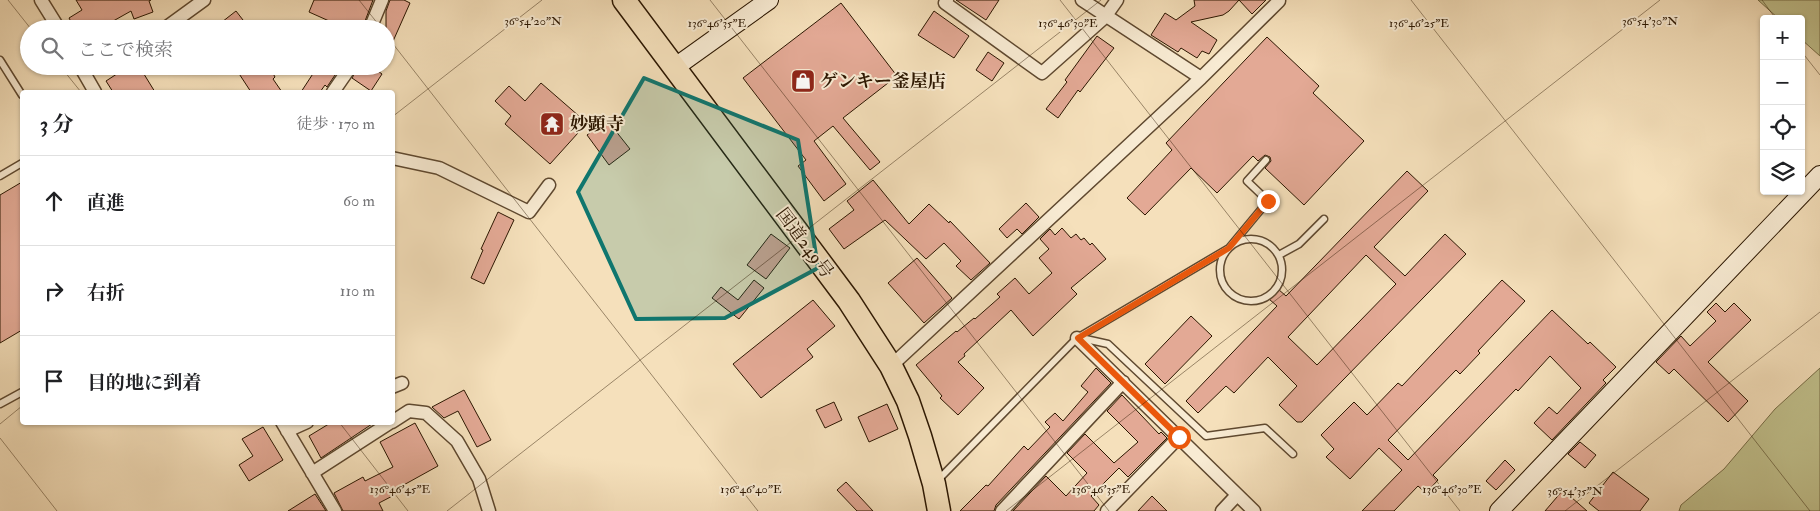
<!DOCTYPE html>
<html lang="ja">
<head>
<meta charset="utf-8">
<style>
	body { margin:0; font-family:"IM FELL Double Pica","Noto Serif JP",serif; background:#f6f6f6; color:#202124 }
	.controls { position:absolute; right:15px; top:15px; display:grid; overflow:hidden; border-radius:5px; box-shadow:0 1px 4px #0004 }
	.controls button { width:45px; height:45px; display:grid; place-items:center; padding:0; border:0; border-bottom:1px solid #e0e0e0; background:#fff; color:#202124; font:25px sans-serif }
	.stop { position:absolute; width:15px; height:15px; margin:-11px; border:4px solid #ea580c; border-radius:50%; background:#fff }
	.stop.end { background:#ea580c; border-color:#fff; box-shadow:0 1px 5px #0008 }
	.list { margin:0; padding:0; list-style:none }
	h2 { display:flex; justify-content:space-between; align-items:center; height:65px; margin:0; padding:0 20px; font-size:21px }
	h2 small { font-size:16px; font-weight:400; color:#757577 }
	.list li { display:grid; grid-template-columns:32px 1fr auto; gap:15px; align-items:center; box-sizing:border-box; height:90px; padding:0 20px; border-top:1px solid #e0e0e0 }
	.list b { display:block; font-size:19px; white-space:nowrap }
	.list em { font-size:16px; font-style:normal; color:#757577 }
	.icon { flex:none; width:28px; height:28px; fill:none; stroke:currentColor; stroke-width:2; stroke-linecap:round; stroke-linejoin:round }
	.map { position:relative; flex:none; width:1820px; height:511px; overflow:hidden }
	.search { position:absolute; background:#fff; box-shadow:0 1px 4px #0004; left:20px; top:20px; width:375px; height:55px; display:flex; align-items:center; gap:12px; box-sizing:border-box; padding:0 18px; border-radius:28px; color:#757577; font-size:19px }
	.panel { position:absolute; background:#fff; box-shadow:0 1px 4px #0004; left:20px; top:90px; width:375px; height:335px; border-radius:5px }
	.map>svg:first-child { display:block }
</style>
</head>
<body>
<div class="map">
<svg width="1820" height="511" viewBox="0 0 1820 511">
	<rect width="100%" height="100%" fill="#f5e0bb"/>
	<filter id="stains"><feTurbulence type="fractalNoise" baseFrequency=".004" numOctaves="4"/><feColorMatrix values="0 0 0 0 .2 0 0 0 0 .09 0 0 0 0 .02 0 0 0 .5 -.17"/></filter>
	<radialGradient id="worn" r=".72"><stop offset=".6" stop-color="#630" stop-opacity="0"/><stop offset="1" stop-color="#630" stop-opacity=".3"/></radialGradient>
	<!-- green -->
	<path fill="#c1c18d" stroke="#766c46" d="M1758,0H1820V56L1801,39V19H1779Z
		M1820,368V511H1679L1681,505L1724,469L1775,409Z"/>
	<!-- building -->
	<path fill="#e3a995" stroke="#2b1600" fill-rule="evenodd" d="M76,0H151L149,1L153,12L134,19L131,11L99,29H75L69,18L82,10Z
		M314,0H373L362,29H347L309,12Z
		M390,0H404L410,3L386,57V11Z
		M956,0H999L986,20Z
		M1194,0H1239L1229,11L1223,15L1191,22L1217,40L1209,54L1202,51L1197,58L1181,48L1178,52L1151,35L1165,13L1176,20L1195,6Z
		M1239,0H1266L1252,14Z
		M841,3L897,76L843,118L880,162L870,170L833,126L814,141L846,184L824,201L798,166L806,160L743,78Z
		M236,11L250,29H213Z
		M934,11L969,36L954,58L918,35Z
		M1097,36L1114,48L1080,92L1078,90L1058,118L1046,109L1067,82L1065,80Z
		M1267,37L1319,86L1313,93L1364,141L1304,205L1265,168L1271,161L1270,157L1265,155L1258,161L1253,156L1217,193L1191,168L1145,215L1127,198L1172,150L1166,143Z
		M988,52L1004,63L992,81L976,70Z
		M129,66H139L155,92H113L106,81Z
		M234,66H269L275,77L273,79L282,92H251Z
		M318,66H341L327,87L325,85L320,92H301Z
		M359,66H371L382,74L371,91L352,78Z
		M541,83L587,123L550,164L505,124L511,116L495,101L509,86L525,101Z
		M607,120L630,149L609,165L587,135Z
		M1407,171L1428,191L1374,247L1405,276L1445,234L1466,254L1302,422H1297L1279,405L1297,386L1268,357L1234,393L1226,386L1198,413L1186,401L1277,306L1269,299L1278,289L1286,296ZM1366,255L1396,284L1317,365L1288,337Z
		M873,180L909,224L929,204L949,223L950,221L990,263L971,280L956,266L961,261L944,243L926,259L885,220L844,249L829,229L854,210L847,201Z
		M22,182V330L0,343V195Z
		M1026,203L1039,217L1022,234L1017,229L1007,238L999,229Z
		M498,212L514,220L484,284L471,278L483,250L481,249Z
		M1062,228L1071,238L1076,234L1081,240L1084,238L1090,245L1092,243L1106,259L1071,288L1077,294L1033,336L1011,310L964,354L965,356L958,362L984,388L958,415L940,398L942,396L916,365L956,331L957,332L974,318L975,319L1000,297L997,294L1015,278L1029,294L1052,273L1039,258L1049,249L1040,239L1050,229L1055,235Z
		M771,234L790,248L766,279L747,265Z
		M917,258L952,298L924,323L888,283Z
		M754,280L764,288L739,319L712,298L721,287L738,300Z
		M1502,280L1525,301L1478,351L1480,353L1460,374L1456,370L1388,440L1408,460L1552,310L1588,344L1590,342L1616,367L1603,380L1606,383L1552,440L1534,423L1549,407L1557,414L1581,388L1550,356L1518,391L1516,389L1433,475L1438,480L1426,493L1418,486L1394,511H1362L1402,470L1379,448L1350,479L1326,457L1334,449L1321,435L1354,402L1367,415L1398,383L1402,386Z
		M813,300L835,326L807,349L813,357L761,398L733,364Z
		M1716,303L1725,312L1734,303L1751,320L1708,362L1748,401L1728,422L1674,369L1669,374L1656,362L1681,336L1690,346L1716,321L1707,312Z
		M1191,316L1212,336L1165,384L1145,364Z
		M1096,368L1111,383L996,505L994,511H960L986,485L988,486L1024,446L1028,450L1050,427L1045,422L1055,413L1063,421L1088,392L1081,386Z
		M464,390L491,440L477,447L458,411L444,418L432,407Z
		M1122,395L1159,434L1161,432L1167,438L1128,477L1119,468L1091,496L1099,505L1094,511H1013L1046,476L1066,496L1087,473L1067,453L1085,434L1114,463L1138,442L1107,411Z
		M834,402L842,420L825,428L816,410Z
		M887,404L898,429L869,442L858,417Z
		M332,422H375L321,458L309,436Z
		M415,423L438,466L400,487L402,491L379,503L383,511H343L334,493L363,477L365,481L393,467L380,442Z
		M263,427L283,460L249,481L239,465L253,456L242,439Z
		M1580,442L1596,455L1585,468L1568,454Z
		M1505,460L1515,470L1496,490L1486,481Z
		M1613,472L1649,499L1640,511H1599L1589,503Z
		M846,482L873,511H857L837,490Z
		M1563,490L1587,511H1545Z
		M315,494L326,511H288Z
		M1152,496L1167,511H1138Z"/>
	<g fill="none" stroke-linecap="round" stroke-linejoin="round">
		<defs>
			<path id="lane" d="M0,60L22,95
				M0,176L22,163
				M1220 270a31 31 0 1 1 62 0a31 31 0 1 1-62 0Z
				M1279,255L1299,244L1324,219
				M1081,338L1108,344L1206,436L1265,428L1293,454
				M0,404L22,392
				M939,479L1077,338L1229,248L1268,201L1247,181L1266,160"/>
			<path id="street" d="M41,0L59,29
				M947,0L945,3L1042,73L1105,17L1117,0
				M1082,0L1201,78
				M164,29L204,0
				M370,29L382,0
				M80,66L95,92
				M333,92L351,66
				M392,158L439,168L529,212L549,185
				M1077,338L1254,511
				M891,366L1201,78L1279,1
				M392,387L402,383
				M282,422L335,511
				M392,422L409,411L426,413L457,441L479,479L489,511
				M287,431L307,422
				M312,473L391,422
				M1002,511L1123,382
				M1107,511L1179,437
				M1222,511L1237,495"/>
			<path id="secondary" d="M674,68L769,0
				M1499,511L1820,175"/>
			<path id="highway" d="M624,0L849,301L891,366L908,401L920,436L934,484L939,511"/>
		</defs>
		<!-- lane casing -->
		<use href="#lane" stroke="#5e482f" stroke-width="9"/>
		<!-- street casing -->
		<use href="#street" stroke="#5e482f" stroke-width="15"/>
		<!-- secondary casing -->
		<use href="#secondary" stroke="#2b1600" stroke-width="20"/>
		<!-- highway casing -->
		<use href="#highway" stroke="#2b1600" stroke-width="25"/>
		<!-- lane -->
		<use href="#lane" stroke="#f8ebd3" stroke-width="6"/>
		<!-- street -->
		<use href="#street" stroke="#f8ebd3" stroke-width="12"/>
		<!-- secondary -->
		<use href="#secondary" stroke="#f8ebd3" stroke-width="18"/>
		<!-- highway -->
		<use href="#highway" stroke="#f5e0bb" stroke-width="22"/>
	</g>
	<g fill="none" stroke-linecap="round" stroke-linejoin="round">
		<!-- route -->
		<path stroke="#ea580c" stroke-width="6" d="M1179,437L1078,338L1229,248L1268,201"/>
	</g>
	<!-- marked area -->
	<path fill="#0f766e" fill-opacity="0.2" stroke="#0f766e" stroke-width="4" stroke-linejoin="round" d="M644,78L798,140L818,268L725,318L636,319L578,192Z"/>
	<!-- ticks -->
	<path fill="none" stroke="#2b1600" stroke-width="1" stroke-opacity="0.45" d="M8,0L31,29M359,0L382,29M710,0L1109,511M1060,0L1460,511M1411,0L1810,511M1762,0L1776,19M386,35L758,511M1801,51L1820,75M60,66L81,92M392,117L542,0M339,422L408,511M0,424L22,406M0,438L57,511M447,511L1101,0M1006,511L1660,0M1565,511L1820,312"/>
	<!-- icons -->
	<defs>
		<symbol id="shop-square" viewBox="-11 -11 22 22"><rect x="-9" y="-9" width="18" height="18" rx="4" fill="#8f2418" stroke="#f8ebd3"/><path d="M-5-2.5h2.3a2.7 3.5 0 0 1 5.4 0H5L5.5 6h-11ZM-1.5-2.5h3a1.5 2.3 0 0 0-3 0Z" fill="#fff"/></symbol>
		<symbol id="temple-square" viewBox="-11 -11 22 22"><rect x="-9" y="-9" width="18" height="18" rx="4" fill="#8f2418" stroke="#f8ebd3"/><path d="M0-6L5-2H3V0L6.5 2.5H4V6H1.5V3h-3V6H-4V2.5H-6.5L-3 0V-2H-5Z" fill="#fff"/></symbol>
	</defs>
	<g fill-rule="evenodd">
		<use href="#shop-square" x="789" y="67" width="28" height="28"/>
		<use href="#temple-square" x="538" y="110" width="28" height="28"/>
	</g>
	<g text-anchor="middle" stroke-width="4" stroke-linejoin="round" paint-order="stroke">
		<!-- poi labels -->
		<g font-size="18" font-weight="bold" fill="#2b1600" stroke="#f8ebd3" text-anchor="start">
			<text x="820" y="87">ゲンキー釜屋店</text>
			<text x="570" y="130">妙顕寺</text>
		</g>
		<!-- street labels -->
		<g font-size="18" fill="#2b1600" stroke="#f8ebd3">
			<text transform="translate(805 243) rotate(53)" y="6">国道249号</text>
		</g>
	</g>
	<g font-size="12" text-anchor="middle" fill="#2b1600" stroke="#f8ebd3" stroke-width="4" stroke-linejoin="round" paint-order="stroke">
		<text x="533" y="25">36°54'20"N</text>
		<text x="1650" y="25">36°54'30"N</text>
		<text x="717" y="27">136°46'35"E</text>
		<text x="1068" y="27">136°46'30"E</text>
		<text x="1419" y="27">136°46'25"E</text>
		<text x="400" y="493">136°46'45"E</text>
		<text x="751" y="493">136°46'40"E</text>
		<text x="1101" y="493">136°46'35"E</text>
		<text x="1452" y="493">136°46'30"E</text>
		<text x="1575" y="495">36°54'35"N</text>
	</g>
	<rect width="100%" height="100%" filter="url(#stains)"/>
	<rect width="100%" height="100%" fill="url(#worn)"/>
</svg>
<div class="controls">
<button>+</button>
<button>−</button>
<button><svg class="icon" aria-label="locate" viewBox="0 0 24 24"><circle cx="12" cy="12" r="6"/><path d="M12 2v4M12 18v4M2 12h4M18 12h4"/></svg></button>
<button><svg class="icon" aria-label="layers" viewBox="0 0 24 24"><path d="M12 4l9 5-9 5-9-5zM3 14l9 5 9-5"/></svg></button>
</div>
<div class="stop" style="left:1179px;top:437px"></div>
<div class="stop end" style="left:1268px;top:201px"></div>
<div class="search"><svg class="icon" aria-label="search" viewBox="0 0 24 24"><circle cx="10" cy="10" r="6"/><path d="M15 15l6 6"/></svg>ここで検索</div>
<section class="panel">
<h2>3 分<small>徒歩 · 170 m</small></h2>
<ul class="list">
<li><svg class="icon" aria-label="ahead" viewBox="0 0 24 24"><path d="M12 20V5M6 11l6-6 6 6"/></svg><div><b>直進</b></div><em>60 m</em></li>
<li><svg class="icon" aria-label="right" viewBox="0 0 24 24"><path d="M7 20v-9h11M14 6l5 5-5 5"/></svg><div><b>右折</b></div><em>110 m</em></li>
<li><svg class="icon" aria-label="arrive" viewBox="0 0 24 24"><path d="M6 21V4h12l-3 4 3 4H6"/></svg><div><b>目的地に到着</b></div></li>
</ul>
</section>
</div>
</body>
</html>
